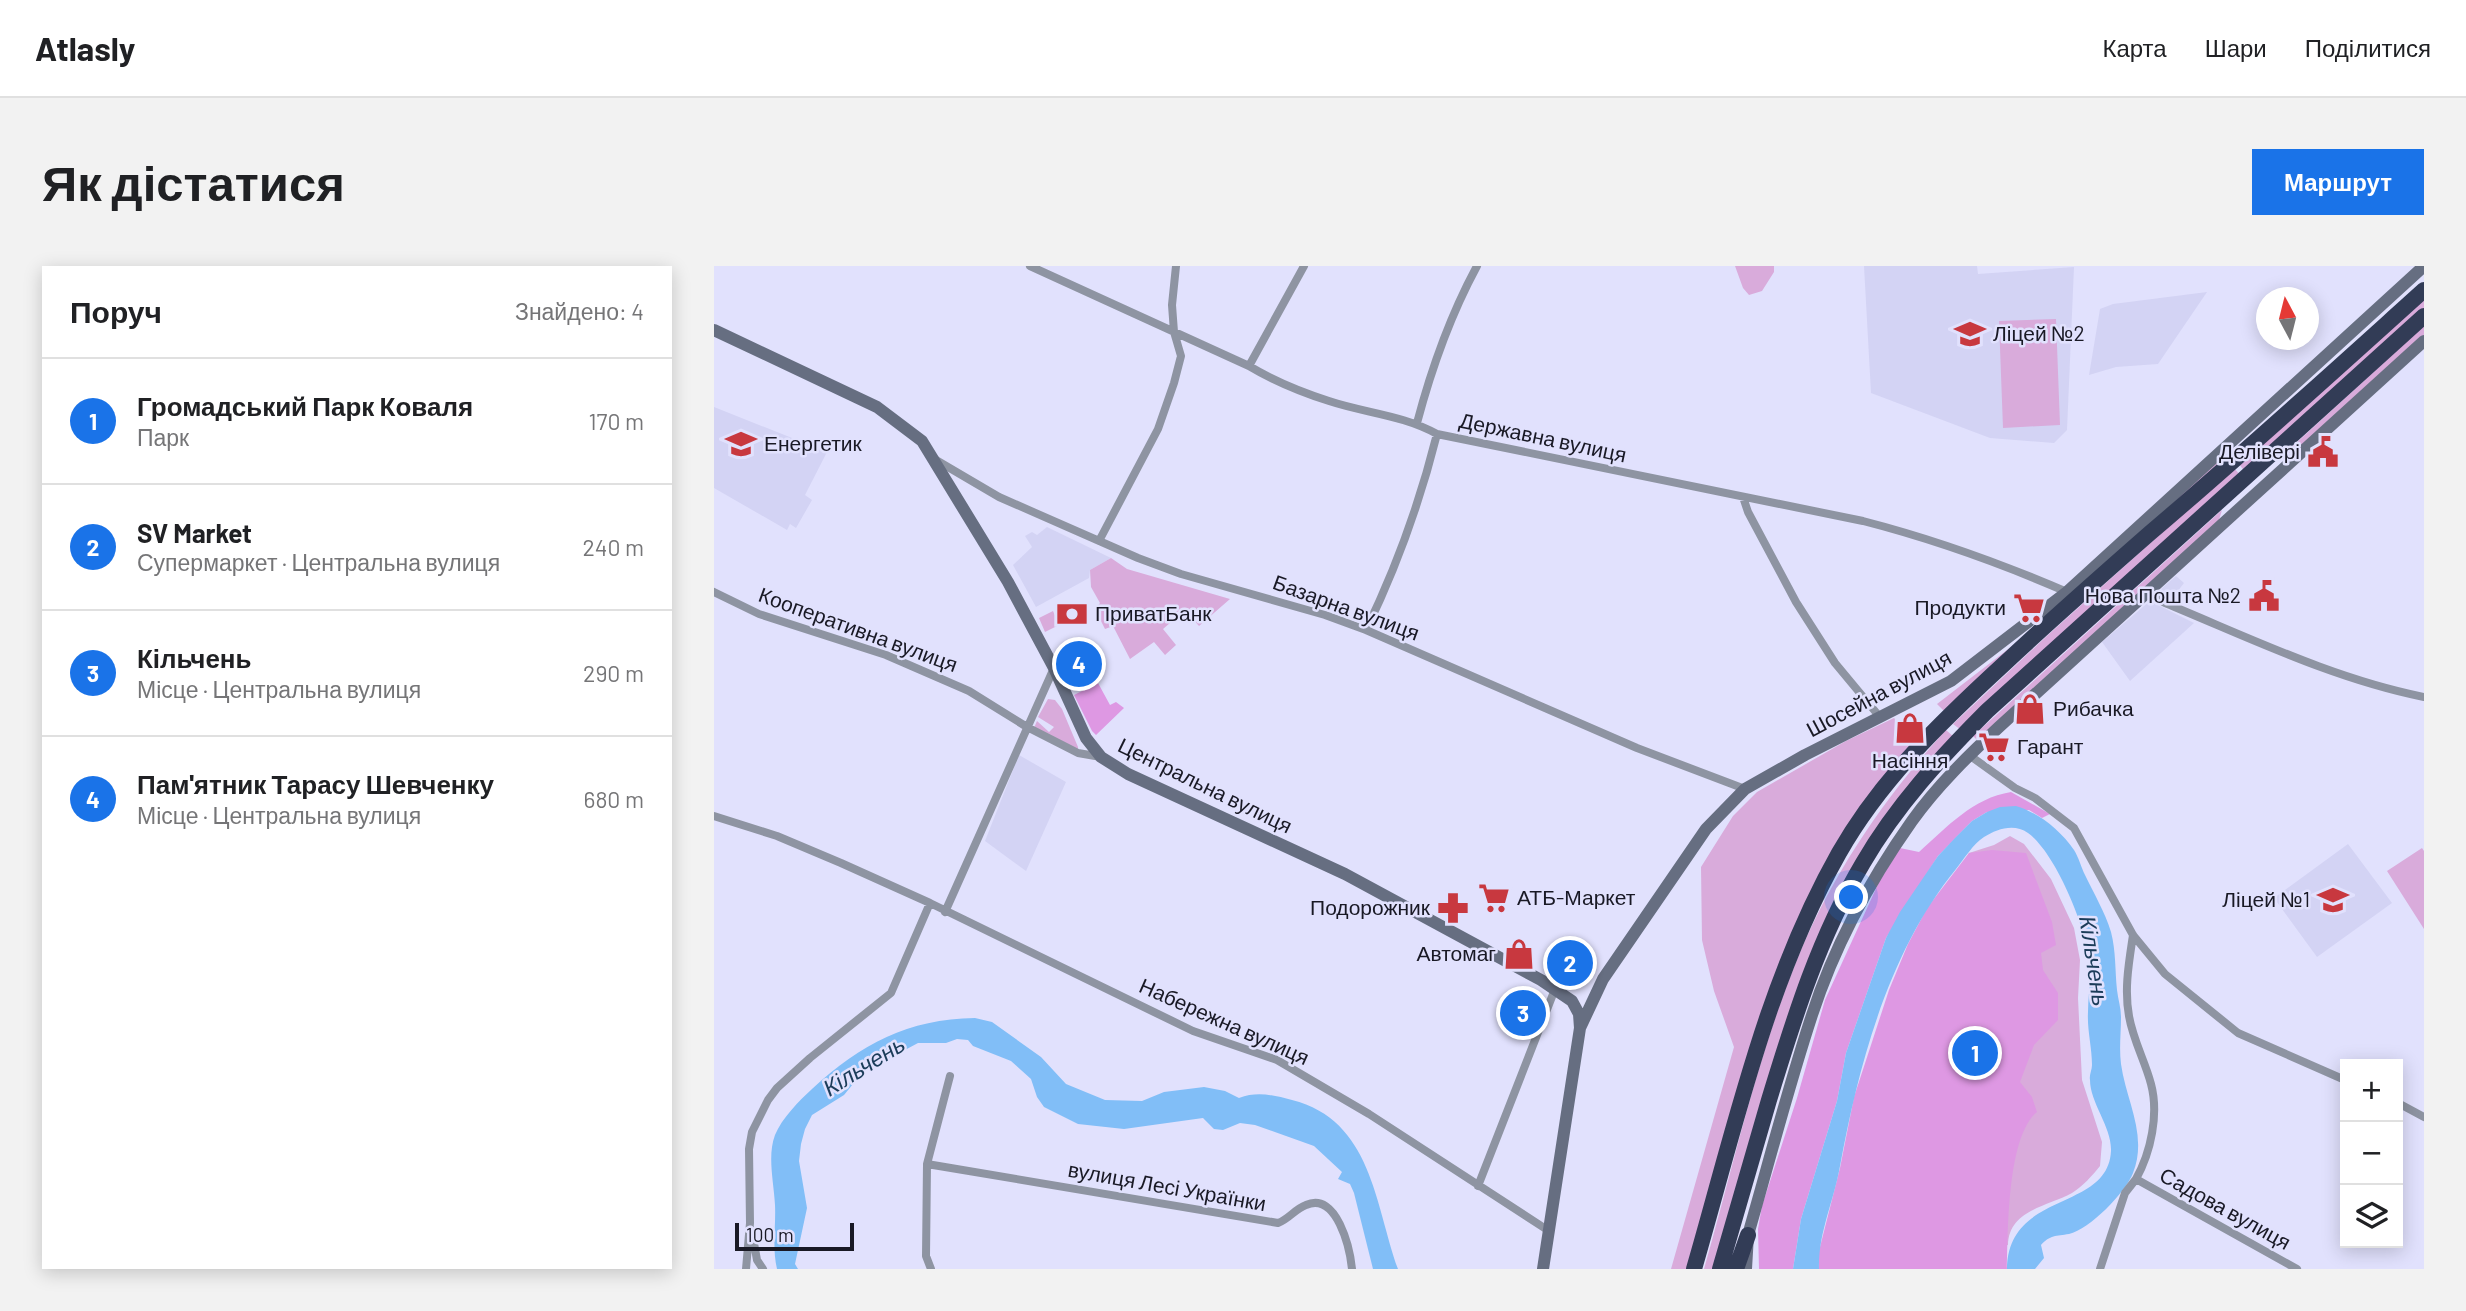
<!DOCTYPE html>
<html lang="uk">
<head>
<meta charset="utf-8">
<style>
	body { margin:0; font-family:Barlow,sans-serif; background:#f2f2f2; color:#202124 }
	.controls { position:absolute; right:21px; bottom:21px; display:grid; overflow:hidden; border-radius:0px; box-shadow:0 4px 18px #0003 }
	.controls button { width:63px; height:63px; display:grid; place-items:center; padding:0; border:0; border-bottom:2px solid #e0e0e0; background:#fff; color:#202124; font:35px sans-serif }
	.compass { position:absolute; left:1542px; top:21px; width:63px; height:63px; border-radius:50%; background:#fff; box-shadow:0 4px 18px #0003; rotate:353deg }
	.scale { position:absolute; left:21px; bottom:18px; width:119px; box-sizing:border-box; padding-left:7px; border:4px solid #191925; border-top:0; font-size:19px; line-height:24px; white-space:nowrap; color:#191925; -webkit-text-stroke:5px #e1e1fd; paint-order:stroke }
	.you { position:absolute; left:1138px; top:632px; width:24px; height:24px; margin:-18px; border:5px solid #fff; border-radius:50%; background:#1a73e8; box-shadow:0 0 0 10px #1a73e833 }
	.badge { display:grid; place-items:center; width:46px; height:46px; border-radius:50%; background:#1a73e8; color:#fff; font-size:23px; font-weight:700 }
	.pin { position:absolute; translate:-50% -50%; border:4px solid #fff; box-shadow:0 2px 7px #0006 }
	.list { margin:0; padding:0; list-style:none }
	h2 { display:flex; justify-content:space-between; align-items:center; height:91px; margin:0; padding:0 28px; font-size:30px }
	h2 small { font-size:23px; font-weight:400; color:#757577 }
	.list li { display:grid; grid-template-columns:46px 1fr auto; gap:21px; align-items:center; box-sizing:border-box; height:126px; padding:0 28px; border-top:2px solid #e0e0e0 }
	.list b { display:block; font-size:26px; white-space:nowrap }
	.list p { margin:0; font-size:23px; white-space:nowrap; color:#757577 }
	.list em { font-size:23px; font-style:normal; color:#757577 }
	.icon { flex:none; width:38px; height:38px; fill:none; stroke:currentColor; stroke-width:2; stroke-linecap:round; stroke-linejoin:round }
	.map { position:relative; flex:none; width:1710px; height:1003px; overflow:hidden; border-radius:0px }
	header { display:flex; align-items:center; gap:42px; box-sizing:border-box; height:98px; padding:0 35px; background:#fff; border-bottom:2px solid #e0e0e0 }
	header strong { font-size:33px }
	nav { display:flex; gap:38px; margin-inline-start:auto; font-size:24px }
	.intro { display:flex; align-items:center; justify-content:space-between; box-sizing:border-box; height:168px; padding:0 42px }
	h1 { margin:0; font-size:49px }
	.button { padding:18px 32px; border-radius:0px; background:#1a73e8; color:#fff; font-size:24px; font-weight:700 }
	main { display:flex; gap:42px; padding:0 42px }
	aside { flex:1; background:#fff; border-radius:0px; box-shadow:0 4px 18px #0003 }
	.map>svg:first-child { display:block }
</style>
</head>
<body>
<header>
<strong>Atlasly</strong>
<nav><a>Карта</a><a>Шари</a><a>Поділитися</a></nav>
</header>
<div class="intro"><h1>Як дістатися</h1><a class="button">Маршрут</a></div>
<main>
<aside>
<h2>Поруч<small>Знайдено: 4</small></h2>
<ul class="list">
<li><span class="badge">1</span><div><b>Громадський Парк Коваля</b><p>Парк</p></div><em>170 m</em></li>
<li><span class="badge">2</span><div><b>SV Market</b><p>Супермаркет · Центральна вулиця</p></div><em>240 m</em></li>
<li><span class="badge">3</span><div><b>Кільчень</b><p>Місце · Центральна вулиця</p></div><em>290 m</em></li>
<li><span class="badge">4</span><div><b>Пам'ятник Тарасу Шевченку</b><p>Місце · Центральна вулиця</p></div><em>680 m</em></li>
</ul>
</aside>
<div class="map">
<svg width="1710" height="1003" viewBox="0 0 1710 1003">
	<rect width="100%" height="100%" fill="#e1e1fd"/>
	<!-- built -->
	<path fill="#d3d3f4" d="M1150,0H1263L1264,8L1360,1L1353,164L1340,177L1276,172L1157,127Z
		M1493,26L1444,98L1402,101L1375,109L1386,43L1399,38Z
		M0,141L113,186L91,229L98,234L82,262L76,258L73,264L0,222Z
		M333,261L397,292L376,304L375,312L322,341L299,299L318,281L311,270L318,266L323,269Z
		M1462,310L1470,317L1457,334L1447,323Z
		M1436,335L1480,357L1416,415L1388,376Z
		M305,489L352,516L312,605L271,575Z
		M1634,578L1678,637L1603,691L1560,632Z"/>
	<!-- green -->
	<path fill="#d9abdb" d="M1021,0H1060V6L1048,25L1035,29L1029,22Z
		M1710,30V43L1531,206L1525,198Z
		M1342,53L1346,159L1289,162L1285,55Z
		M1710,60V70L1584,184L1569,189Z
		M1506,194L1511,198L1231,446L1223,438L1306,374Z
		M1520,202L1527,210L1247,464L1239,458L1334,369Z
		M1508,244L1505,254L1263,474L1259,470Z
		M397,292L413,303L516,333L485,360L471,344L449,363L462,379L451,389L440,376L416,393L399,360L391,363L381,343L386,337L377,321L376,304Z
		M339,345L345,359L331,366L325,352Z
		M360,391L368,407L355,414L356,401L348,400L347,397Z
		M334,433L341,434L348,443L364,481V485L320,462L323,455L335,466L340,461L324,451Z
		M1180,452L1201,473L1177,503L1095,630L974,1003H957L1020,781L1000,725L988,674L987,601L1019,550L1043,526L1132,475Z
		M1232,464L1240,471L1122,639L1001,1003H990C1019,902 1042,794 1082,696C1117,610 1169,533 1232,464Z
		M1296,570L1310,578L1337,613L1360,662L1366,694L1364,732L1368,814L1388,876L1386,900C1378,910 1369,920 1358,927C1332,941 1295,944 1294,979L1105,1003L1255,587L1280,579Z
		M1708,582L1710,585V663L1673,605Z"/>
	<!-- forest -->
	<path fill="#de98e3" d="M384,417L396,439L402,436L410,442L382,469L378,465L360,429Z
		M1297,526L1336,548L1328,552L1315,544L1273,546L1258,555L1224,590L1172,672L1132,787L1123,835L1087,953L1079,1003H1045L1044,963L1048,940L1083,832L1111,734L1165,616L1186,582L1205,586C1233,561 1259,532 1297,526Z
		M1278,584L1312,587L1338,656L1342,679L1327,687L1329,704L1344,727V754L1320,779L1306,816L1318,831L1323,846C1293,870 1294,966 1293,1003H1105V985L1126,902L1140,831L1175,724L1194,678L1213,642L1255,587Z"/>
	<!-- water -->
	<path fill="#81bef7" d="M1302,540C1325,547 1346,564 1360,584C1365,592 1367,601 1371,609C1380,628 1391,646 1397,666C1402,685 1401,705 1403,724C1404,733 1407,742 1407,751C1407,767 1405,782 1407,798C1412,835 1434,869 1419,907C1411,927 1376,963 1355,968C1342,970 1336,969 1327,979L1330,992L1321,1003H1293C1294,924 1394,946 1397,885C1398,861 1376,837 1376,814C1375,809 1378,804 1378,799C1378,781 1373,764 1374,746C1374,729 1378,710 1375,693C1372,661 1341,586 1314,567C1300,557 1283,563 1270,571C1259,578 1250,593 1242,603C1175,685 1145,797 1126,900C1120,935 1104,967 1105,1003H1079L1087,953L1123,835L1132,787L1172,672L1186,646L1224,590L1241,572L1258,555L1273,546L1286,541Z
		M261,752L278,756L327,791L352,818L391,834L428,835L450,826L490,821L511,825L525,832C543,825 559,829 578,834C658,854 661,939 684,1003H659L640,927L636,918L624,913L628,906L600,880L541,859L526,857L509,864L500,863L489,852L410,863L364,858L330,841L323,831L317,813L297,795L259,780L254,774L243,773L232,777H204L148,807L130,829L98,849L91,863L87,878L85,895L93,942L81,998L84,1003H63C58,982 62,960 61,939C60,917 53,890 61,869C68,852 85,835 98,823C147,778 194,753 261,752Z"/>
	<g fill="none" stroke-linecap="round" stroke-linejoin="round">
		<!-- street -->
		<path stroke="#8e94a2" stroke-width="8" d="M316,0L535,100C560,115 587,126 615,135C651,147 689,149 723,168L1149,255C1219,273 1286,297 1353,326
			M535,100L590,0
			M703,157C717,104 737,48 763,0
			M222,194L285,231L424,292L467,308L611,349L652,364L923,482L1031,523
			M1029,231L1034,246L1082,336L1121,397L1165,450
			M385,275L444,163L460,117L467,90L460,66L458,39L462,0
			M0,326L45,348L172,389L255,425L313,461L364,487L387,491
			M1433,327L1451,337C1536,372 1620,413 1710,431
			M652,364C682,302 706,236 723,168
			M1255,489L1301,522L1321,532L1360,562L1419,669L1451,708L1524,767L1631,814
			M0,550L63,570L127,597L216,637L479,765L563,794L655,848L835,965
			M231,646L340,402
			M1419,669C1415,696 1410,723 1415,750C1419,774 1431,795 1437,818C1445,848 1437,886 1422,913L1583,1003
			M1684,837L1710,851
			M213,898L564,957C575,953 581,943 592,939C623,925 636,983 638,1003
			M764,920L841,723
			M38,966L43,994L49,1003
			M32,1003L36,957L35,883L38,866L54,834L63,822L96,792L177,727L216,637
			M217,1003L212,990L213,898L236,810
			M1386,1003L1411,927L1422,913"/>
		<!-- secondary -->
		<path stroke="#666e81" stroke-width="12" d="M0,64L163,141L208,175L294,316L340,402L372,472L387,491L414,508L631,608L827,714L858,735L865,748L866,762
			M829,1003L866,762L889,713L992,563L1031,523L1091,489L1237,415L1353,326L1710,0
			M1032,1003L1034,969C1055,896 1074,822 1098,749C1120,681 1157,613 1198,555C1223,520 1254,490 1285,461L1710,75"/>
		<!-- highway -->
		<path stroke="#323c56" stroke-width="16" d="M980,1003C1021,862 1052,716 1125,587C1167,513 1228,455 1290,398C1338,353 1387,310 1436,267C1529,188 1619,106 1710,24
			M1006,1003C1022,947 1039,891 1055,834C1080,752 1105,671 1149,597C1182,540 1227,491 1273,445L1710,50
			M1022,1003L1034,969"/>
	</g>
	<!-- icons -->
	<defs>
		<symbol id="school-bare" viewBox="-9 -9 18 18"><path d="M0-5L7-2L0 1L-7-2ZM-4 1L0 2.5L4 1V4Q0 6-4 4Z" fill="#c8383f" stroke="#e1e1fd" stroke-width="2.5" paint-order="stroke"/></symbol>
		<symbol id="civic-bare" viewBox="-9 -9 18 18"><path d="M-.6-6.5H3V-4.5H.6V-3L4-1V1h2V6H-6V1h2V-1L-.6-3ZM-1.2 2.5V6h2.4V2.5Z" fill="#c8383f" stroke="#e1e1fd" stroke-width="2.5" paint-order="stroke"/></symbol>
		<symbol id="supermarket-bare" viewBox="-9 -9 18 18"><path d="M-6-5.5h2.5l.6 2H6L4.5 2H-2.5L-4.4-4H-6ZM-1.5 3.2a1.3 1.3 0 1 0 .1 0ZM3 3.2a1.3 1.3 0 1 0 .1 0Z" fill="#c8383f" stroke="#e1e1fd" stroke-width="2.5" paint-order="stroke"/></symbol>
		<symbol id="bank-bare" viewBox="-9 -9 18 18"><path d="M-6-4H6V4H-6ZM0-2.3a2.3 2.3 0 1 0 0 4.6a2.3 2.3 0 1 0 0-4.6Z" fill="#c8383f" stroke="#e1e1fd" stroke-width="2.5" paint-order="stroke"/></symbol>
		<symbol id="shop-bare" viewBox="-9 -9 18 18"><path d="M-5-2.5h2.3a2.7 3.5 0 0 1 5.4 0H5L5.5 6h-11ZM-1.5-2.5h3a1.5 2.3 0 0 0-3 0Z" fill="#c8383f" stroke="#e1e1fd" stroke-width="2.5" paint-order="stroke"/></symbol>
		<symbol id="pharmacy-bare" viewBox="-9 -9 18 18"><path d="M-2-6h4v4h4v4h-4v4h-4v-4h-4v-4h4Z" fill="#c8383f" stroke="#e1e1fd" stroke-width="2.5" paint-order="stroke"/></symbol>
	</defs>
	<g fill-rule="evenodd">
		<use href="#school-bare" x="1234" y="46" width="44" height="44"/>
		<use href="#school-bare" x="5" y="156" width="44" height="44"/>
		<use href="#civic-bare" x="1587" y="164" width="44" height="44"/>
		<use href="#civic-bare" x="1528" y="308" width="44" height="44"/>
		<use href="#supermarket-bare" x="1293" y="320" width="44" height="44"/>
		<use href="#bank-bare" x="336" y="326" width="44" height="44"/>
		<use href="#shop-bare" x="1294" y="421" width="44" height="44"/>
		<use href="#shop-bare" x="1174" y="440" width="44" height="44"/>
		<use href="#supermarket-bare" x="1258" y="459" width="44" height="44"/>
		<use href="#supermarket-bare" x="758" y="610" width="44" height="44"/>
		<use href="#school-bare" x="1597" y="612" width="44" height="44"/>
		<use href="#pharmacy-bare" x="717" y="620" width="44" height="44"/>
		<use href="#shop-bare" x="783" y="666" width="44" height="44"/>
	</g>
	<g text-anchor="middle" stroke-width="5" stroke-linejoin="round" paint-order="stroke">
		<!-- poi labels -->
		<g font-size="21" fill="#191925" stroke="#e1e1fd" text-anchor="start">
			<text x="1279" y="75">Ліцей №2</text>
			<text x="50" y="185">Енергетик</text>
			<text x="1586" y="193" text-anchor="end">Делівері</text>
			<text x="1527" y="337" text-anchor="end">Нова Пошта №2</text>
			<text x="1292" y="349" text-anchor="end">Продукти</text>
			<text x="381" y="355">ПриватБанк</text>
			<text x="1339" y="450">Рибачка</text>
			<text x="1303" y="488">Гарант</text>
			<text x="1196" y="502" text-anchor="middle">Насіння</text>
			<text x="803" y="639">АТБ-Маркет</text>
			<text x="1596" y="641" text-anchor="end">Ліцей №1</text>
			<text x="716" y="649" text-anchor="end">Подорожник</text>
			<text x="782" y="695" text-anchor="end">Автомаг</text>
		</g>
		<!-- street labels -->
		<g font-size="21" fill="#191925" stroke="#e1e1fd">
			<text transform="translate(829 172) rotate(12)" y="7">Державна вулиця</text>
			<text transform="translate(632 342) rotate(20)" y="7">Базарна вулиця</text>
			<text transform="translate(144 364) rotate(20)" y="7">Кооперативна вулиця</text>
			<text transform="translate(1165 428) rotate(-28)" y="7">Шосейна вулиця</text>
			<text transform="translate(491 520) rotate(26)" y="7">Центральна вулиця</text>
			<text transform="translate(510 756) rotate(24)" y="7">Набережна вулиця</text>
			<text transform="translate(453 921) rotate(10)" y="7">вулиця Лесі Українки</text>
			<text transform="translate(1511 943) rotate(29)" y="7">Садова вулиця</text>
		</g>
		<!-- water labels -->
		<g font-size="23" font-style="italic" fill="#1b3c59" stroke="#e1e1fd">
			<text transform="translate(1380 695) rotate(81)" y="8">Кільчень</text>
			<text transform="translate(150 800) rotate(-32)" y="8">Кільчень</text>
		</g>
	</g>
</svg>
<div class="controls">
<button>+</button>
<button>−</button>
<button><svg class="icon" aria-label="layers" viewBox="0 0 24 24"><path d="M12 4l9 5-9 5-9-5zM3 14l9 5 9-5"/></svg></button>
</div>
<svg class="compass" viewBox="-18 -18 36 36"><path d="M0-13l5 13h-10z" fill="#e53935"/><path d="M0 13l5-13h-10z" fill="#757577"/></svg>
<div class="scale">100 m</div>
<div class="you"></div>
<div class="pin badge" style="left:1261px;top:787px">1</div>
<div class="pin badge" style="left:856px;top:697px">2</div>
<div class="pin badge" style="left:809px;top:747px">3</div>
<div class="pin badge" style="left:365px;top:398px">4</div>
</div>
</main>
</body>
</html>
